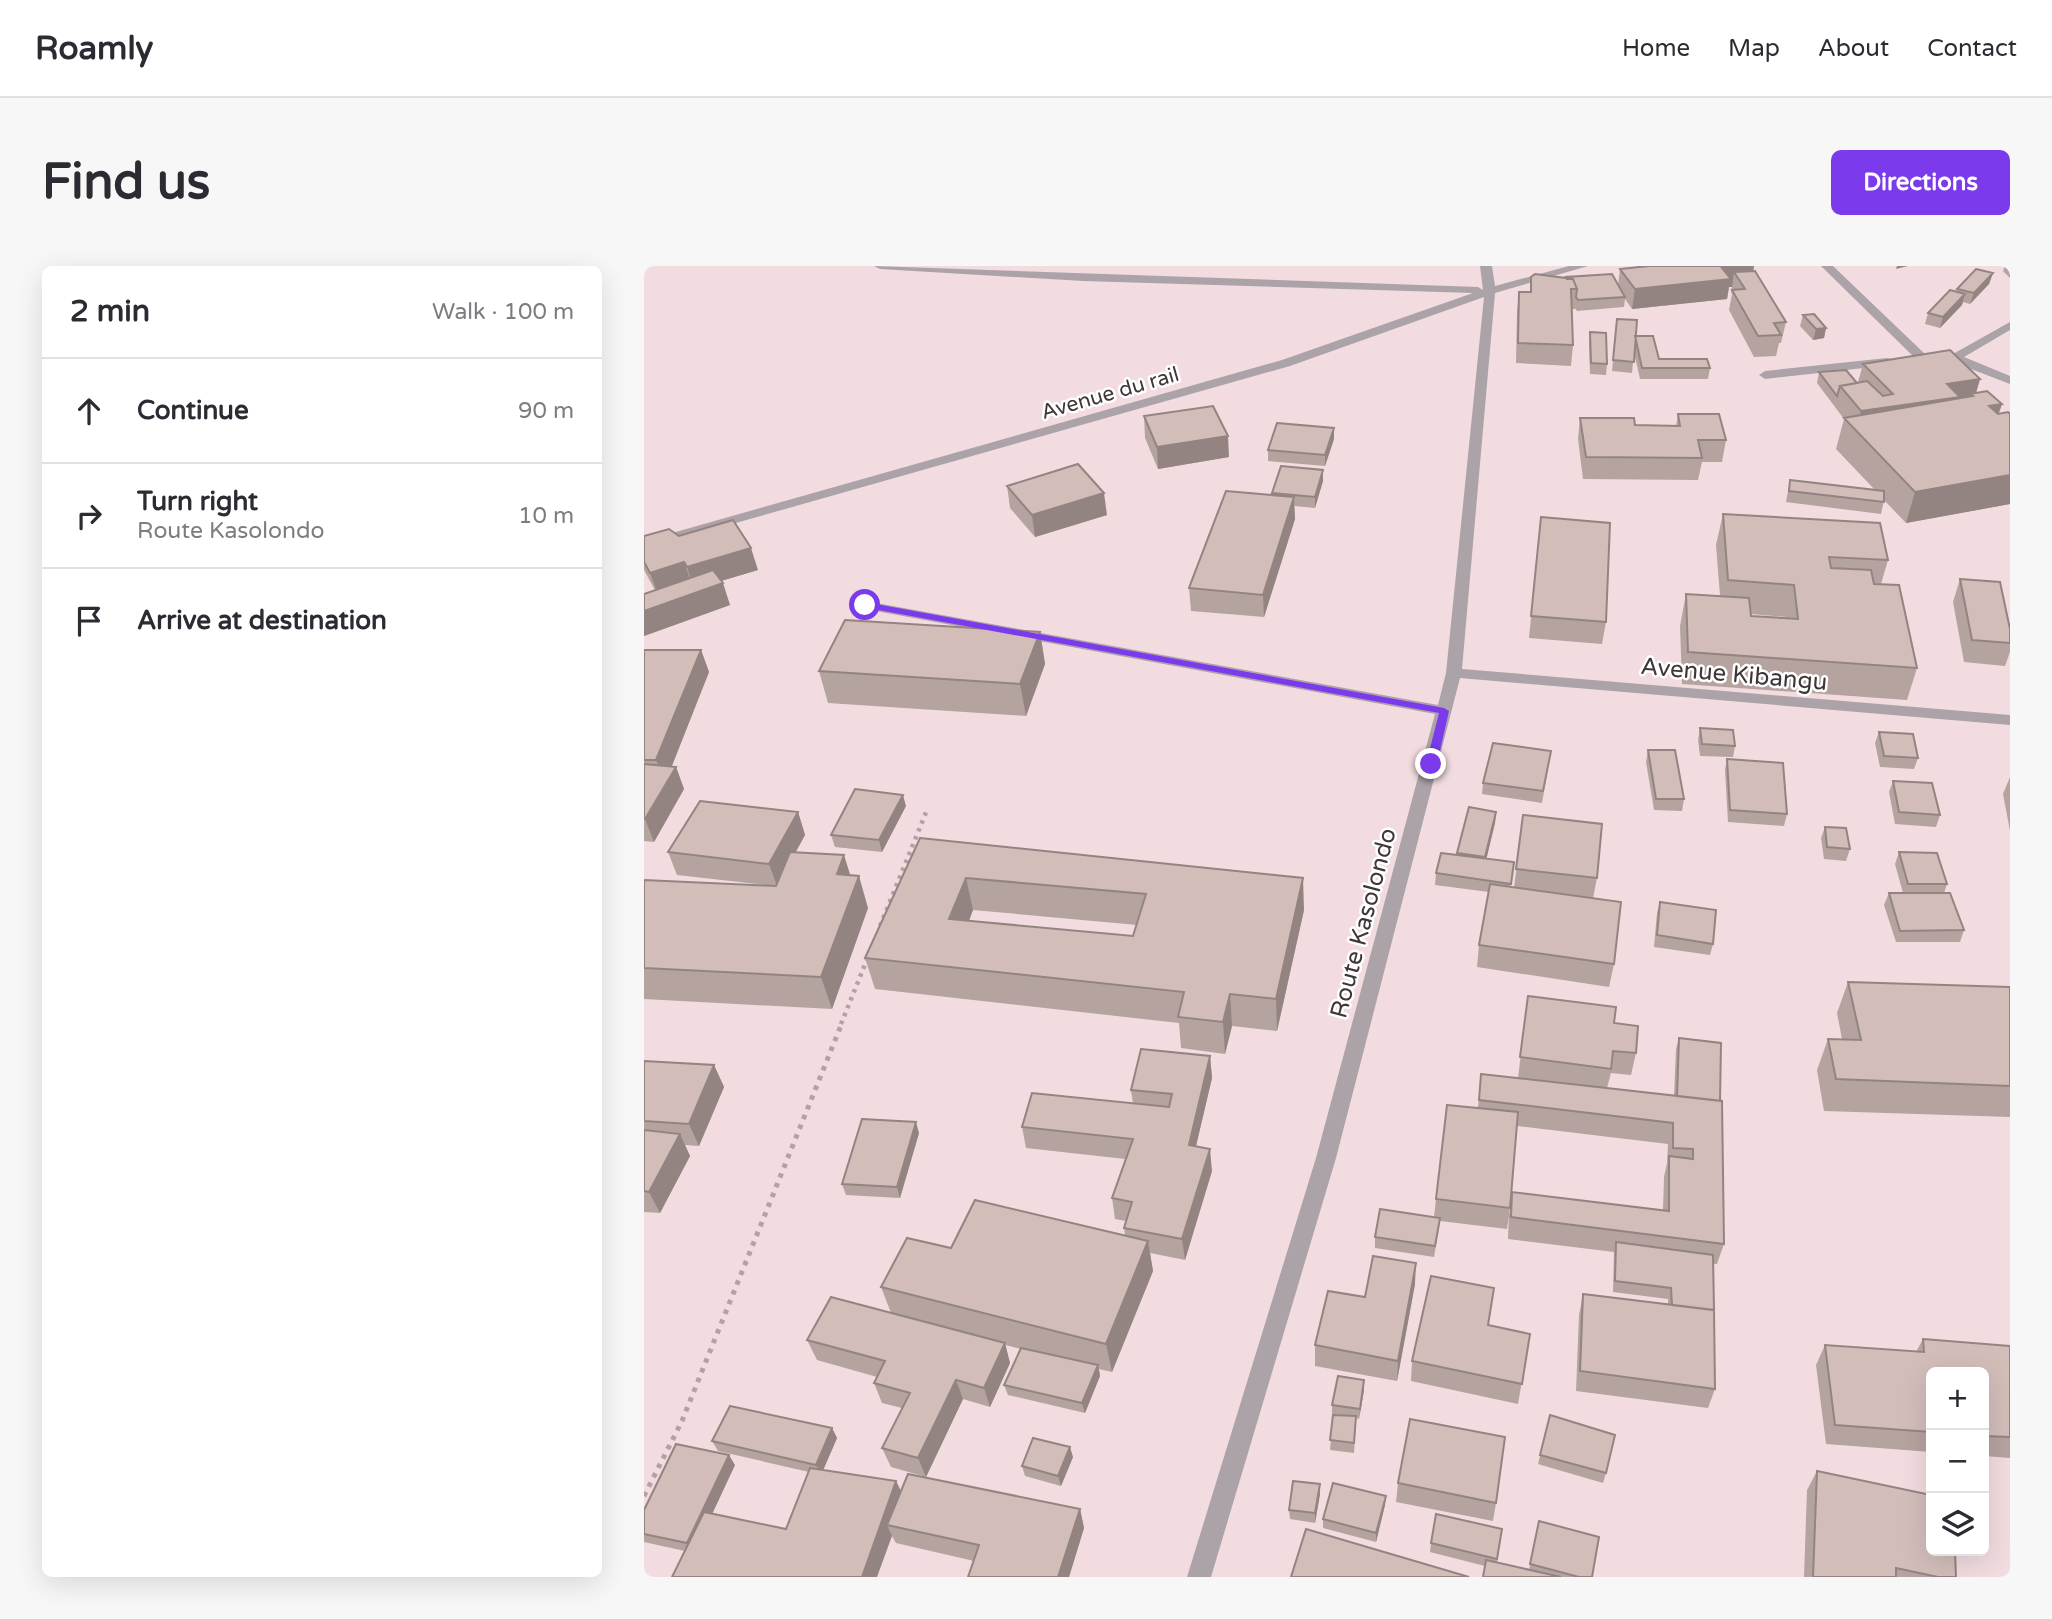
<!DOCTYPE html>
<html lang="en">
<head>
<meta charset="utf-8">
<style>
	body { margin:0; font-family:"Varela Round",sans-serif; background:#f7f7f7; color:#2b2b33 }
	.controls { position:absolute; right:21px; bottom:21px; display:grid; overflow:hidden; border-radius:10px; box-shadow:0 7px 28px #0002 }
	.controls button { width:63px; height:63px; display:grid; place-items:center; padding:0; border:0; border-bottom:2px solid #e1e1e2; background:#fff; color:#2b2b33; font:35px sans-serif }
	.stop { position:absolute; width:21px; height:21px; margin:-16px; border:5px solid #7c3aed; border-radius:50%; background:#fff }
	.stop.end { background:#7c3aed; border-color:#fff; box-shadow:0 2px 7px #0008 }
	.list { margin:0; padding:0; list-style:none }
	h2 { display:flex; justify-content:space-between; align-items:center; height:91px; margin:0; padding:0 28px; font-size:30px }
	h2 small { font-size:23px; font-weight:400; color:#7c7c81 }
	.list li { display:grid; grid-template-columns:46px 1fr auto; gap:21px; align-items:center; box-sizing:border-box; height:105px; padding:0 28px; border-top:2px solid #e1e1e2 }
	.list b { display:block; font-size:26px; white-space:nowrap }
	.list p { margin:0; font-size:23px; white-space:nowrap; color:#7c7c81 }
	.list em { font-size:23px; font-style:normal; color:#7c7c81 }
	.icon { flex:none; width:38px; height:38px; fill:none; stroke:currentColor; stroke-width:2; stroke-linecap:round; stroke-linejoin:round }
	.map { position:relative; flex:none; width:1366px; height:1311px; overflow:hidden; border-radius:10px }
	header { display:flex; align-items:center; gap:42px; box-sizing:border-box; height:98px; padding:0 35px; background:#fff; border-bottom:2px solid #e1e1e2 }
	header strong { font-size:33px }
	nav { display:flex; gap:38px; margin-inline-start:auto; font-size:24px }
	.intro { display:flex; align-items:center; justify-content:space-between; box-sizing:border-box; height:168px; padding:0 42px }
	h1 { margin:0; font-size:49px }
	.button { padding:18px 32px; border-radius:10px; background:#7c3aed; color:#fff; font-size:24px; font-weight:700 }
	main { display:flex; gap:42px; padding:0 42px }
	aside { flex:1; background:#fff; border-radius:10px; box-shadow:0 7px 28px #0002 }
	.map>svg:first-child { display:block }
</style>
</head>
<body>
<header>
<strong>Roamly</strong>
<nav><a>Home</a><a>Map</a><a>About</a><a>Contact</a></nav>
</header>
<div class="intro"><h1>Find us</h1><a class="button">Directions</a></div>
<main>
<aside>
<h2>2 min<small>Walk · 100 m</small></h2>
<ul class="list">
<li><svg class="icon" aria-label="ahead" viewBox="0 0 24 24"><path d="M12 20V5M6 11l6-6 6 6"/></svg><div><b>Continue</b></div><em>90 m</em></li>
<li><svg class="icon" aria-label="right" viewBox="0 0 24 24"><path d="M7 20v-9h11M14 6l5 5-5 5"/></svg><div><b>Turn right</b><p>Route Kasolondo</p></div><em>10 m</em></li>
<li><svg class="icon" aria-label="arrive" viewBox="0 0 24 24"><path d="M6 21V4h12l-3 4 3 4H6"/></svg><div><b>Arrive at destination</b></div></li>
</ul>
</aside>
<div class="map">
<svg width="1366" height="1311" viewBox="0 0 1366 1311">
	<rect width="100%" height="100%" fill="#f2dce0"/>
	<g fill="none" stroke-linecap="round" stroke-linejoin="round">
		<!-- path-far1 -->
		<path stroke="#b3a1a5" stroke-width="4.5" stroke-dasharray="3.5 5" stroke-linecap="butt" d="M236,660L283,544
			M197,758L224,691"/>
		<!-- path -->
		<path stroke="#b3a1a5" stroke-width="5" stroke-dasharray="4.5 6" stroke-linecap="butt" d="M0,1230L38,1155L198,757"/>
		<!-- minor -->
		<path fill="#aba3a8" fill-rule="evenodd" d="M230,0L834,21L839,24L836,0H848L851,20L925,0H944L851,27L818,403L1366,449V459L816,412L692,892L567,1311H543L672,892L791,448L221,343L214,339L221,335L794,439L802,407L840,31L646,100L0,283V275L638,94L829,27L439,15L236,3Z
			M1177,0H1189L1282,89V95H1274Z
			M1366,56V64L1320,91L1366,110V118L1309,96H1291L1285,92L1291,88H1309Z
			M1243,92L1247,93V99L1121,113L1115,109L1121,105Z"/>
	</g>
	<!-- wall -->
	<path fill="#b5a39f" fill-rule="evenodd" d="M1110,0L1109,5L1142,56L1137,77H1135L1132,90L1110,91L1085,44L1088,28L1087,26L1088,21H1085L1083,33L988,43L981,33L980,41L933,45L931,42V43H928L929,79L927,100L872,97L873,46L875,26H886L887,11L922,13V11L974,19L976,3Z
		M1361,0H1366V12L1359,5Z
		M1349,7L1345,18L1326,38L1319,36L1318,39L1296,62L1281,58L1284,47L1312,26L1313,23Z
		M1159,49L1182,62L1180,72L1169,74L1156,60Z
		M973,53L1015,93L1066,102L1064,113H996L990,86L988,107L968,105Z
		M946,66L963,98L962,109L946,108L945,77Z
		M1219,98L1336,113L1332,127L1354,148H1366V238L1262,257L1240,234L1237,248L1142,236L1146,214L1231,224L1192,183L1200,153L1173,117L1175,106L1214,116Z
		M1034,148L1082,174L1078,196H1058L1054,214L939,213L934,173L936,152L991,159L1032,160Z
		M500,150L585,191L514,203L501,172Z
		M690,162V173L681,200L624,195V184Z
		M679,215L671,242L650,240L651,253L620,351L547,345L545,322L628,229V227Z
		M363,220L463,249L391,271L366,242Z
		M1079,248L1244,294L1237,318L1273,402L1263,434L1038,418L1036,360L1042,328L1076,330L1072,279ZM1106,348L1142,351V352L1107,350Z
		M897,251L962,356L958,378L885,372Z
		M0,270H35L114,304L77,315L86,339L0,370V328L11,324L0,304Z
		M1316,313L1366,363V386L1361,400L1320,396L1309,336Z
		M396,366L401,398L382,450L184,437L175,405Z
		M0,384H57L65,406L28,500L32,501L40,523L10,576L0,575Z
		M1056,462L1091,480L1089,491L1056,490L1054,474Z
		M1235,466L1274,492L1270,503L1236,501L1231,477Z
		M1004,484L1040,533L1038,545L1010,544L1002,496Z
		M907,485L898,537L838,528L839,517Z
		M1083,493L1143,548L1140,560L1084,556L1081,504Z
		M1366,511V565L1359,528Z
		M1249,515L1296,549L1292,561L1251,558L1245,526Z
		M262,540L238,586L191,581L187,569Z
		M825,541L852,546L851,557L842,593L870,596L866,621L870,622L879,549L953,612L949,632L970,698L965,721L833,701L835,679L845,626L791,619L792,607L813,589Z
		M154,546L161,569L151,587L206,609L224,642L188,743L0,733V614L131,620L33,609L24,586Z
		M1181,561L1206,583L1202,595L1180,593L1177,572Z
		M276,572L660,644L633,765L588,760L581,788L537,782L535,757L231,723L221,692ZM329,644L493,659L489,670L325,655Z
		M1255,586L1303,618L1300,627L1320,664L1316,676H1252L1240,639L1245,627H1259L1251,598Z
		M1016,636L1069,678L1066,689L1010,681L1013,647Z
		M1204,716L1366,721V851L1180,845L1173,804L1184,773H1198L1193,747Z
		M884,730L970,757L992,787L987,809L967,807L963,822L1030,830L1032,783L1035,772L1076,835L1080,978L1073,998H1069L1071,1123L1064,1142L932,1125L935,1049L939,1028L1024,1039V1033L969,1026L970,986L864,973L865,947L868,926L1019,944L1020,911L1023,897L1024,878L873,860L866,942L863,963L796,955L790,991L731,982V971L790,951L792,933L834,842L837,808L874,812Z
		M566,790L568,812L552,880L568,905L541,994L506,987L509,1005L468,1106L455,1103L456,1110L441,1147L364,1129L360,1119L377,1083L361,1079L366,1097L346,1141L319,1133L282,1211L247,1201L238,1182L258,1142L238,1137L230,1117L233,1111L173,1094L163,1074L247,1047L237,1021L307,982L481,969L480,962L482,955L471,953L468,932L481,893L382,882L378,861L489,837L487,824Z
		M0,795L70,799L80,821L55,880L41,879L46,890L16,947L0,946Z
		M275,867L256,932L202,929L198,918Z
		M771,1018L753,1115L671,1100V1079L721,1031Z
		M844,1059L886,1068L874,1138L767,1115L768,1095Z
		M1279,1073L1366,1080V1192L1340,1190V1106H1287V1186L1182,1178L1172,1099L1181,1079L1272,1086Z
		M720,1124L715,1153L712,1152L710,1187L686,1184L689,1150L688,1149V1139Z
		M906,1149L962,1207L959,1217L894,1198Z
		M188,1162L193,1172L179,1204L252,1215L257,1225L436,1243L440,1262L425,1311H324L330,1295L252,1277L248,1270L41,1285L0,1276V1244L91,1199L68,1247L142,1263L165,1206L74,1185L68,1175Z
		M429,1191L417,1220L381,1210L378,1200Z
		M1173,1205L1312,1311H1160L1163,1224Z
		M754,1217L852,1237L849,1255L752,1236Z
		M676,1228L671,1257L646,1253L645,1244Z
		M741,1239L732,1276L679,1262V1253Z
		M895,1255L948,1311H839L841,1300L786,1286L787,1277L858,1263L853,1297L885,1304Z"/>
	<!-- shaded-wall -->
	<path fill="#938482" d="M1095,0H1110L1106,19L1090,6L1088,21H1085L1083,33L988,43L991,23L1078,2Z
		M1253,0H1264L1252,3Z
		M1349,7L1345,18L1326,38L1330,27Z
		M1321,28L1318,39L1296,62L1299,51Z
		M1182,62L1180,72L1169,74L1172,63Z
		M1336,113L1330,134L1329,130L1326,128L1324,135L1212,164L1217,145L1303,118Z
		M1358,138L1348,168L1345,140Z
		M690,162V173L681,200V189Z
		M584,170L585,191L514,203L513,181Z
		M679,204V215L671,242V231Z
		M1366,209V238L1262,257L1271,226Z
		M460,227L463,249L391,271L388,249Z
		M650,231L651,253L620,351L619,329Z
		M107,282L114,304L50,323L43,301Z
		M40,296L48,319L14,329L6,307Z
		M79,317L86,339L0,370V345Z
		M396,366L401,398L382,450L376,418Z
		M57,384L65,406L21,517L12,494Z
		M32,501L40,523L10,576L1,553Z
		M259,529L262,540L238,586L235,574Z
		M154,546L161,569L133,620L125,598Z
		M852,546L851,557L840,603L841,591Z
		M200,589L210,621L193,608Z
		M215,610L224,642L188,743L177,711Z
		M322,612L329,644L313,685L305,653Z
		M659,612L660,644L633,765L632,733Z
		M586,728L588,760L581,788L579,756Z
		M566,790L568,812L547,901L545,879Z
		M70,799L80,821L55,880L45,858Z
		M272,856L275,867L256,932L253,921Z
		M36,868L46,890L16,947L5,926Z
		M566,883L568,905L541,994L538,973Z
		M504,975L509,1005L468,1106L462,1078Z
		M772,997L771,1018L753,1115L754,1095Z
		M361,1077L366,1097L346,1141L340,1122Z
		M454,1099L456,1110L441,1147L438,1137Z
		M312,1114L319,1133L282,1211L274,1192Z
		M720,1114V1124L715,1153L716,1143Z
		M188,1162L193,1172L177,1209L172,1199Z
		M426,1181L429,1191L417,1220L414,1210Z
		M85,1189L91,1199L50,1287L43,1277Z
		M252,1215L261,1234L243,1259L248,1270L233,1311H218Z
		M676,1218V1228L671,1257V1247Z
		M742,1230L741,1239L732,1276V1267Z
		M436,1243L440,1262L425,1311H414Z"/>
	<!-- building -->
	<path fill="#d2bdb9" stroke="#938482" stroke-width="2" fill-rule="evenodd" d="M1005,0H1095L1078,2L1087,13L991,23L976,3Z
		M1332,3L1349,7L1330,27L1313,23Z
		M1111,5L1142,56L1130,57L1137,69L1114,70L1088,24L1101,23L1090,6Z
		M891,8L929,13L933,23H927L929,79L874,77L875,26H887V11Z
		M968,8L981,31L934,34L932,31L933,23L929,13H923L922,11Z
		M1306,24L1321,28L1299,51L1284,47Z
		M1170,48L1182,62L1172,63L1159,49Z
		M973,53L993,54L990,96L969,94Z
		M946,66L962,67L963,98L947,97Z
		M991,70H1009L1015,93H1063L1066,102H998Z
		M1306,84L1336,113L1303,118L1316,131L1217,145L1196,120L1223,115L1239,130L1249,128L1219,98Z
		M1202,104L1213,117L1196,120L1193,130L1175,106Z
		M1343,125L1358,138L1345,140L1354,148L1364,146L1366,148V209L1271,226L1200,152L1329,130L1326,128Z
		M569,140L584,170L513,181L500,150Z
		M1034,148H1075L1082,174H1054L1058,192L942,191L936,152H990L991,159L1036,160Z
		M633,157L690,162L681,189L624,184Z
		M434,198L460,227L388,249L363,220Z
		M637,200L679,204L671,231L628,227Z
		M1146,214L1240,225V236L1145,225Z
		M582,225L650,231L619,329L545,322Z
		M1079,248L1236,257L1244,294L1185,291L1187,302L1227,304L1230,318L1255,319L1273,402L1044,386L1042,328L1105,332L1107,350L1154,353L1150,319L1084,314Z
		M897,251L966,257L962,356L887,350Z
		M89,254L107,282L43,301L40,296L6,307L0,296V270L25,263L35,270Z
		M69,304L79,317L0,345V328Z
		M1316,313L1356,316L1366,363V377L1328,374Z
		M201,354L396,366L376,418L175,405Z
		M0,384H57L12,494H0Z
		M1056,462L1089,464L1091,480L1058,478Z
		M1235,466L1269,468L1274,492L1240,490Z
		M849,477L907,485L899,525L839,517Z
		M1004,484H1031L1040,533H1012Z
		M1083,493L1139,497L1143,548L1086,544Z
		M0,498L32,501L1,553H0Z
		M1249,515L1288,517L1296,549L1255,546Z
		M211,523L259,529L235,574L187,569Z
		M56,535L154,546L125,598L24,586Z
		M825,541L852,546L841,591L813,587Z
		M879,549L958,558L953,612L872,603Z
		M1181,561L1202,562L1206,583L1183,581Z
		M276,572L659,612L632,733L586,728L579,756L534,751L540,726L221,692ZM322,612L502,628L489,670L305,653Z
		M146,586L200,589L193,608L215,610L177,711L0,702V614L132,620Z
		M1255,586L1293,587L1303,618H1264Z
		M797,587L870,596L867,618L792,607Z
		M846,618L977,636L970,698L835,679Z
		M1245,627H1306L1320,664L1256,665Z
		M1016,636L1072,644L1069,678L1013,669Z
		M1204,716L1366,721V820L1192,813L1184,773L1217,774Z
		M884,730L972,741L970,757L994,760L992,787L969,785L967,803L876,791Z
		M1035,772L1077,777L1076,835L1033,830Z
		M497,783L566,790L545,879L566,883L538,973L480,962L488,936L468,932L489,873L378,861L388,827L525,841L528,828L487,824Z
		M0,795L70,799L45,858L0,855Z
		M837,808L1078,835L1080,978L867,951L868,926L1025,945V890L1049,893V883L1029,882V857L835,834Z
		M803,839L874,846L866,942L792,933Z
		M218,853L272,856L253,921L198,918Z
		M0,864L36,868L5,926L0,925Z
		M331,934L504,975L462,1078L237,1021L263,972L307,982Z
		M736,943L796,952L791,980L731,971Z
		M972,976L1069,989L1070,1044L1028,1039L1027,1022L971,1015Z
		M729,990L772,997L754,1095L671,1079L684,1025L721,1031Z
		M787,1010L850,1022L844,1059L886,1068L878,1118L768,1095Z
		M939,1028L1070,1044L1071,1123L936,1105Z
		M187,1031L361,1077L340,1122L312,1114L274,1192L238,1182L266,1127L230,1117L241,1095L163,1074Z
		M1279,1073L1366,1080V1171L1340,1170V1106H1287V1166L1191,1159L1181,1079L1280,1086Z
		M377,1082L454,1099L438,1137L360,1119Z
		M694,1110L720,1114L716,1143L688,1139Z
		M86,1140L188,1162L172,1199L68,1175Z
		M689,1149L712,1150L710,1177L686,1174Z
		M906,1149L971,1169L962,1207L896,1189Z
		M766,1153L861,1171L852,1237L754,1217Z
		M389,1172L426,1181L414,1210L378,1200Z
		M32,1178L85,1189L43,1277L0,1268V1244Z
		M166,1202L252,1215L218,1311H28L60,1246L142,1263Z
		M1173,1205L1287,1229V1285H1311L1312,1311H1294L1252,1302V1311H1169Z
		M264,1208L436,1243L414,1311H324L335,1279L243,1259Z
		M649,1215L676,1218L671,1247L645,1244Z
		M689,1217L742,1230L732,1267L679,1253Z
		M792,1248L858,1263L853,1293L787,1277Z
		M895,1255L955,1271L948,1311H935L886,1298Z
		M662,1263L825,1311H647Z
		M842,1294L917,1311H839Z"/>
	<!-- route -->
	<path fill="#7c3aed" d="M221,336L800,442L805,445L793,498L787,501L782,498L795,447L218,341Z"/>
	<g text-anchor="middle" stroke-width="5" stroke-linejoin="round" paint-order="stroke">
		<!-- far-street labels -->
		<g font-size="21" fill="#3f3638" stroke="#fff">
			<text transform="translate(466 127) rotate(-16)" y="7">Avenue du rail</text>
		</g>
		<!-- street labels -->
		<g font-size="24" fill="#3f3638" stroke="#fff">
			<text transform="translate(1090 408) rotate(5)" y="8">Avenue Kibangu</text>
			<text transform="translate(719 657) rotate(-75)" y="8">Route Kasolondo</text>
		</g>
	</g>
</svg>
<div class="controls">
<button>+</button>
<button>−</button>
<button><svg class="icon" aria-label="layers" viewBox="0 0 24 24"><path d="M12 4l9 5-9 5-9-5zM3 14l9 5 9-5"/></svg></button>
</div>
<div class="stop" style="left:221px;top:339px"></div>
<div class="stop end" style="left:787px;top:498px"></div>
</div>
</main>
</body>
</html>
